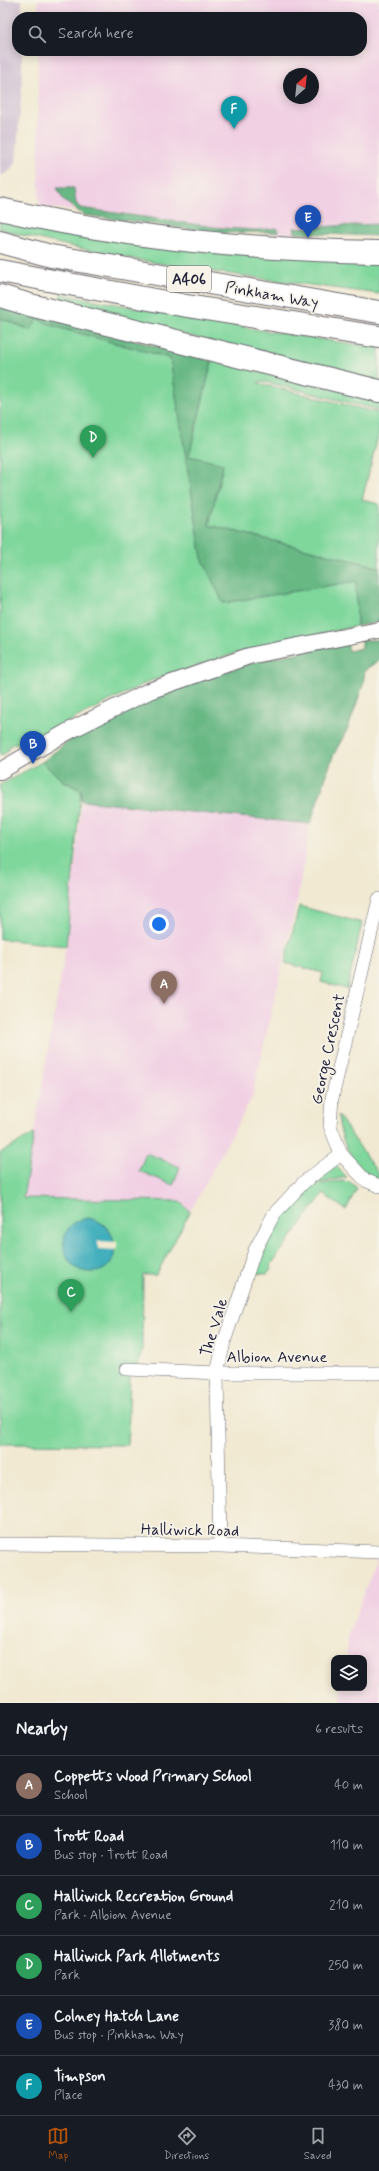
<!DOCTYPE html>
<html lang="en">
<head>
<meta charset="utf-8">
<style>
	body { margin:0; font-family:Mynerve,sans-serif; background:#20242c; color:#f1f3f6 }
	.controls { position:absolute; right:12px; bottom:12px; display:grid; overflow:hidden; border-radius:8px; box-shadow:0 2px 10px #0003 }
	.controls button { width:36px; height:36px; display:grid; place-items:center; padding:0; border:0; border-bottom:1px solid #363941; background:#171b24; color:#f1f3f6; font:20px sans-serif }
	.compass { position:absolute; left:283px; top:68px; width:36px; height:36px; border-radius:50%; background:#171b24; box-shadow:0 2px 10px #0003; rotate:27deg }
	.you { position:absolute; left:159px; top:924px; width:14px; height:14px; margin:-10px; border:3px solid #fff; border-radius:50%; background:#1a73e8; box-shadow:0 0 0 6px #1a73e833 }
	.badge { display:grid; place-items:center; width:26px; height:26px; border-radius:50%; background:#b45309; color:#fff; font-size:13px; font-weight:700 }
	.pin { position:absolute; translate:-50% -33px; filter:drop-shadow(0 1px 2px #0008) }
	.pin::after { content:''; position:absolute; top:21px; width:14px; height:12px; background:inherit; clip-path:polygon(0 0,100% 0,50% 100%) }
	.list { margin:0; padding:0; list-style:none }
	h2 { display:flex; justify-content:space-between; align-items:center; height:52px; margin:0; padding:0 16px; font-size:17px }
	h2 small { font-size:13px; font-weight:400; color:#9ea1a6 }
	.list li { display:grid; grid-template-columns:26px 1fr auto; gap:12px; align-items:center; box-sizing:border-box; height:60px; padding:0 16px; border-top:1px solid #363941 }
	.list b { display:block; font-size:15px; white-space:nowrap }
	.list p { margin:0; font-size:13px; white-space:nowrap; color:#9ea1a6 }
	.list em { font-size:13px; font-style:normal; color:#9ea1a6 }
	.icon { flex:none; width:22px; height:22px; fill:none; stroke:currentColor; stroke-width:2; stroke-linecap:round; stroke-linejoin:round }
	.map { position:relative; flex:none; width:379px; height:1703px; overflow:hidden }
	.search { position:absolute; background:#171b24; box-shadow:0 2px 10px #0003; left:12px; right:12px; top:12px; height:44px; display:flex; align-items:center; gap:10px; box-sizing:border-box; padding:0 14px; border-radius:16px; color:#9ea1a6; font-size:15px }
	.sheet { height:412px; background:#171b24 }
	nav { display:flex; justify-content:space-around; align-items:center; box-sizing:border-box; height:56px; border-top:1px solid #363941; background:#171b24; font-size:11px; color:#9ea1a6 }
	nav a { display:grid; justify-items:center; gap:2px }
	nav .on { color:#b45309 }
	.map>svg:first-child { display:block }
</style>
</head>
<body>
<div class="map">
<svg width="379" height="1703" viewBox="0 0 379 1703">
	<rect width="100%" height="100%" fill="#f7f3e8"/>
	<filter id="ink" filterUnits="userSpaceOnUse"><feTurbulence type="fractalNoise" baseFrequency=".025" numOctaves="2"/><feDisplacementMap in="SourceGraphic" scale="8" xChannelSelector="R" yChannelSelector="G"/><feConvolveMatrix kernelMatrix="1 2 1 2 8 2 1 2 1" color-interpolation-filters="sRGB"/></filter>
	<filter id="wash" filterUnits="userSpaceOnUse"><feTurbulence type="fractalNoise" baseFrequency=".012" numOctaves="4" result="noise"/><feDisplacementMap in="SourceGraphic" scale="16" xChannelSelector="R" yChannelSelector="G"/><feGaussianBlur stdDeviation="0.9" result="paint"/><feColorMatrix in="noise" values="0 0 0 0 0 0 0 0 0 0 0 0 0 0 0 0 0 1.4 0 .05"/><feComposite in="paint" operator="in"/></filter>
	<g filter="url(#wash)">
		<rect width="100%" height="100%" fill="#f1e9d2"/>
		<!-- built -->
		<path fill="#f1d0e4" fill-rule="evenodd" d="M38,0H379V234L257,233L39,206L38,51H362V17H38ZM289,74H313V98H289Z
			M82,801L310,824L297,900L252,1097L190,1212L180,1201L23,1198L66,946Z
			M379,1552V1703H343L341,1699V1688H364V1658H347V1640Z"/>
		<!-- industrial -->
		<path fill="#cebed1" d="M0,0H22V17H17V51H22V86L16,162L9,172L0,176Z"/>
		<!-- green -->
		<path fill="#7fd79c" stroke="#507c6c" d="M0,216L379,260V294C252,277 123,263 0,229Z
			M61,294L266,331L379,348V382L58,304Z
			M0,318L30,330L37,319L60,328L170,358L202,558L223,603L357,581V626L240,652L150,681L21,745L15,743L9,746L7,752L0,756Z
			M212,361L379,399V410L262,381L258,383L379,413V432L362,500L379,504V567L209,525L223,465L189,456Z
			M42,762L63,781L81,790L66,946L0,939V785Z
			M299,906L362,923L347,989L321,982L323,973L285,963Z
			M338,1115L379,1175V1181C353,1169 340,1141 338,1115Z
			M34,1134L23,1198L180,1201L190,1212L156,1275H143L142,1349L139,1361L130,1374L128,1445L0,1444V1153Z
			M146,1153L180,1167L173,1185L139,1171Z
			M336,1166L347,1177L313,1184V1182Z
			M341,1181L350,1182L357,1188L346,1210L323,1194L270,1266L272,1268L267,1274L256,1273C268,1242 280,1206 310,1188C318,1183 332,1183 341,1181Z"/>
		<!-- forest -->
		<path fill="#67b884" stroke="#446d60" d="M57,188H74L76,203L80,208L221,228L256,230L277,228L278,232L220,233L84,215L64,201Z
			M379,224V236L295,233L294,228Z
			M0,305L212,361L189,456L223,464L209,525L379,567V622L357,626L356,581L223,603L202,558L170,358L60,328L37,319L31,330L0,318Z
			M362,640H379V660L365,670L363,685L348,728L333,756L310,824L82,801L81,790L63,781L42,762L67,742L124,709L173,690L254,662L347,642L349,651L362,648Z"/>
		<!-- water -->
		<path fill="#3faebc" stroke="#30687c" d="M88,1218C122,1223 123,1271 94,1272C59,1275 51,1222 88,1218Z"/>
		<!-- pier -->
		<path fill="#f1e9d2" d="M98,1241L117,1242V1250L98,1249Z"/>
	</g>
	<g filter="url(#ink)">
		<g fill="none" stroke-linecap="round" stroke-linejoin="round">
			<defs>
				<path id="minor" d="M379,899L332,1098L330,1126L341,1154L365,1180L379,1186
					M127,1369L217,1373H379
					M0,1544L220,1546L379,1552
					M220,1546L217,1373L224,1342L255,1250L274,1214L304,1182L341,1154"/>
				<path id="tertiary" d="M0,771L67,732L149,691L249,656L379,630"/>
				<path id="trunk" d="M0,209C125,238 251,250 379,252
					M0,242L51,256L379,312
					M0,271L181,305L379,337
					M0,296L30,305L379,391"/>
			</defs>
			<!-- minor casing -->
			<use href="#minor" stroke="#6a6870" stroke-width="14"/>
			<!-- tertiary casing -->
			<use href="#tertiary" stroke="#6a6870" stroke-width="18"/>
			<!-- trunk casing -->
			<use href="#trunk" stroke="#6a6870" stroke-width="24"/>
			<!-- minor -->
			<use href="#minor" stroke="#fff" stroke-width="13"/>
			<!-- tertiary -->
			<use href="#tertiary" stroke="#fff" stroke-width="16"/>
			<!-- trunk -->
			<use href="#trunk" stroke="#fff" stroke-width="22"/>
		</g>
	</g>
	<g text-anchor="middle" stroke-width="3.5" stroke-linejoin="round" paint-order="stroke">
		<!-- shield labels -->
		<rect fill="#f7f3e8" stroke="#62616f" stroke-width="1" x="167" y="266" width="44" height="26" rx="3"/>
		<g font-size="15" font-weight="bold" fill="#22223b">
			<text x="189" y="284">A406</text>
		</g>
		<!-- street labels -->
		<g font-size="16" fill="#22223b" stroke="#f7f3e8">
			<text transform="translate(272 294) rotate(10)" y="6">Pinkham Way</text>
			<text transform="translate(327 1049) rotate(-78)" y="6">George Crescent</text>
			<text transform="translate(213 1327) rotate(-73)" y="6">The Vale</text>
			<text x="277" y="1362">Albion Avenue</text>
			<text transform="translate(190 1529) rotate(1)" y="6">Halliwick Road</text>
		</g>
	</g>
</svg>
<div class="controls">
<button><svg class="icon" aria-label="layers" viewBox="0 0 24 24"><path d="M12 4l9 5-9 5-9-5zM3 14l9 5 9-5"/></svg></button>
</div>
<svg class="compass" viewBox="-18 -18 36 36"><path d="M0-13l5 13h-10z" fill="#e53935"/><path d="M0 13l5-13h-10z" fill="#9ea1a6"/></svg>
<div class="you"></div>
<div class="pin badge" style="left:164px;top:1004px;background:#8d6e63">A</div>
<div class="pin badge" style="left:33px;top:764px;background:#1a4fb4">B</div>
<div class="pin badge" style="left:71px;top:1312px;background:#2e9e5b">C</div>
<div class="pin badge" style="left:93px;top:458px;background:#2e9e5b">D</div>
<div class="pin badge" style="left:308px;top:238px;background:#1a4fb4">E</div>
<div class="pin badge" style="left:234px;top:129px;background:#0f9aa8">F</div>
<div class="search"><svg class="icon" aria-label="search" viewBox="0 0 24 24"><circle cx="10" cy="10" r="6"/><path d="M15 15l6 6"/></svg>Search here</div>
</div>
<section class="sheet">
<h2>Nearby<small>6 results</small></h2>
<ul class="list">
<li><span class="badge" style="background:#8d6e63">A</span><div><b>Coppetts Wood Primary School</b><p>School</p></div><em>40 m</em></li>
<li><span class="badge" style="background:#1a4fb4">B</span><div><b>Trott Road</b><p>Bus stop · Trott Road</p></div><em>110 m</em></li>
<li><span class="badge" style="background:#2e9e5b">C</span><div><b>Halliwick Recreation Ground</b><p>Park · Albion Avenue</p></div><em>210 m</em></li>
<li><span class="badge" style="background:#2e9e5b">D</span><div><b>Halliwick Park Allotments</b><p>Park</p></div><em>250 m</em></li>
<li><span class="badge" style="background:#1a4fb4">E</span><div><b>Colney Hatch Lane</b><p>Bus stop · Pinkham Way</p></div><em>380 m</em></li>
<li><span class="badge" style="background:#0f9aa8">F</span><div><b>Timpson</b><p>Place</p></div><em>430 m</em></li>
</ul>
</section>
<nav>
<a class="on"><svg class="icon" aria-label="map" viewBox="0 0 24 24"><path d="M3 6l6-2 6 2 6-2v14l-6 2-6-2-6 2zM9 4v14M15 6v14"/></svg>Map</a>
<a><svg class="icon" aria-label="directions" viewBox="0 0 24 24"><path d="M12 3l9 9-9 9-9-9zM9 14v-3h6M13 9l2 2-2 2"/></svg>Directions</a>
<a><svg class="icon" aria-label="saved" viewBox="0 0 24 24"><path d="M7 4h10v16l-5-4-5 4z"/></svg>Saved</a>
</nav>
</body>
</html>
